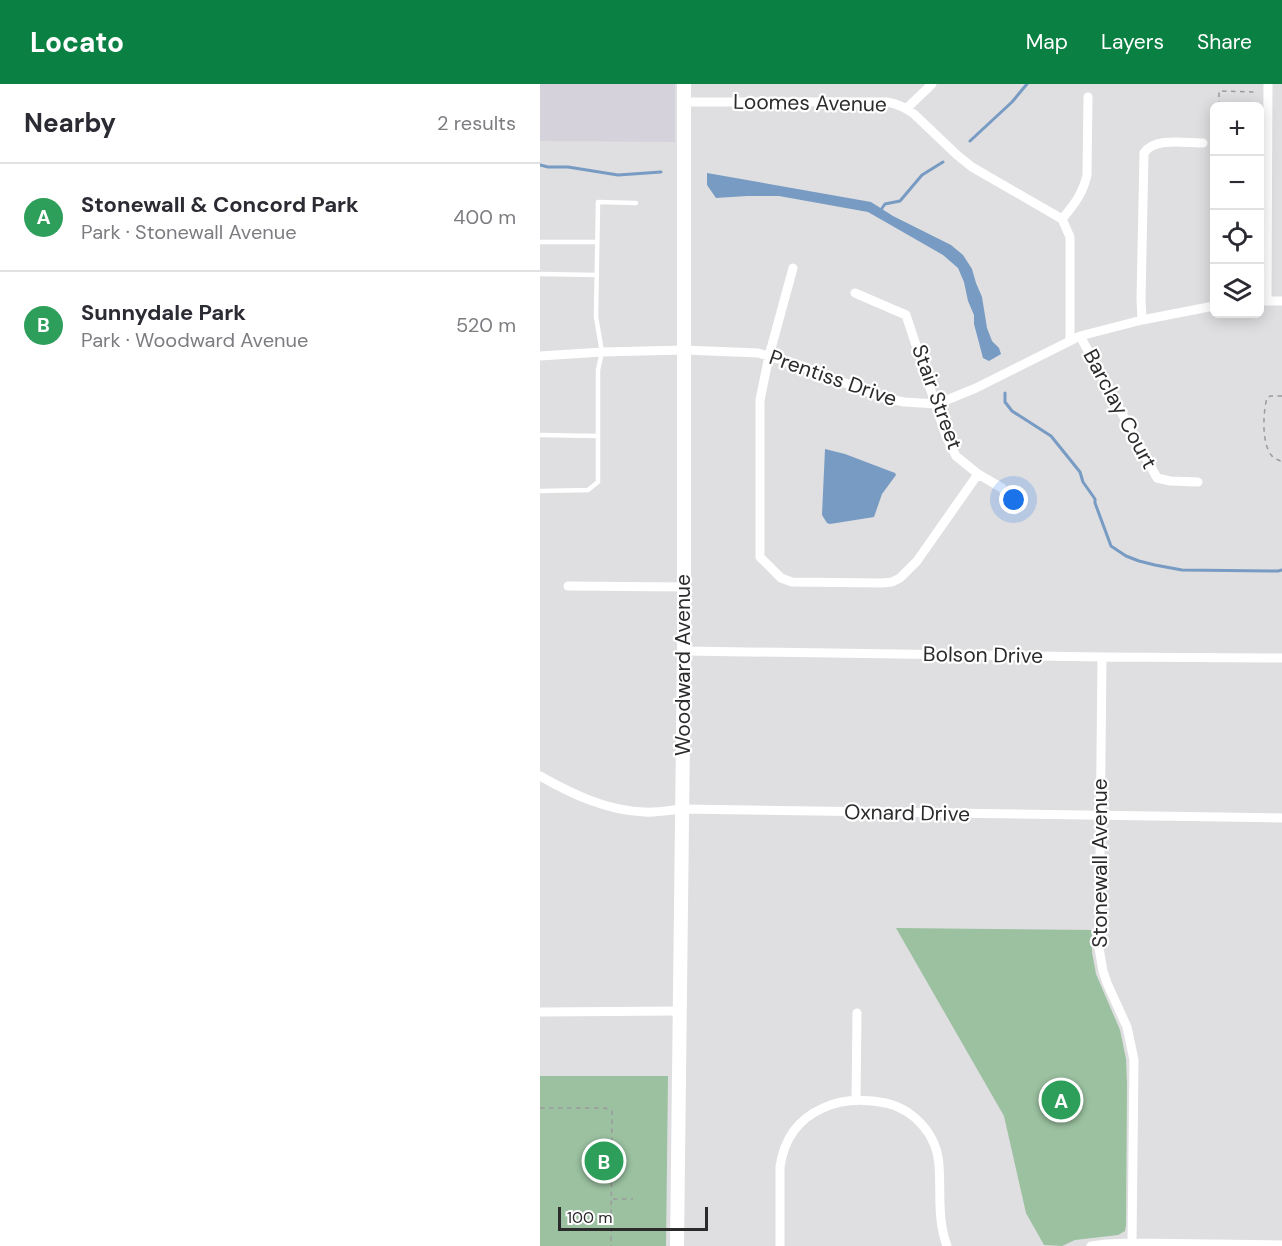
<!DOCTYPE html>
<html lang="en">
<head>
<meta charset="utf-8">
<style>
	body { margin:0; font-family:"DM Sans",sans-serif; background:#f2f2f3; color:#2b2b33 }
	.controls { position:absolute; right:18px; top:18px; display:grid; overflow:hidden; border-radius:9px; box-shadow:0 3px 15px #0003 }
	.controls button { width:54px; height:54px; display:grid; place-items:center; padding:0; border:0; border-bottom:2px solid #e1e1e2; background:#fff; color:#2b2b33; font:30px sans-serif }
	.scale { position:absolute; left:18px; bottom:15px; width:150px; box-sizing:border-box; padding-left:6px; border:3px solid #2b2b2c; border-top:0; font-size:16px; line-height:21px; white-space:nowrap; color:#2b2b2c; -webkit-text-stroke:4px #fff; paint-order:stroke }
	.you { position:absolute; left:474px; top:416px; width:21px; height:21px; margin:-15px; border:4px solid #fff; border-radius:50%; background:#1a73e8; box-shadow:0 0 0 9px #1a73e833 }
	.badge { display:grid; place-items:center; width:39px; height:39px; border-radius:50%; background:#0b8043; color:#fff; font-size:20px; font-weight:700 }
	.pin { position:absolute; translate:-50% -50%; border:3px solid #fff; box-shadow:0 2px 6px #0006 }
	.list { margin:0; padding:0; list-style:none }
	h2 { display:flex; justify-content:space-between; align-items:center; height:78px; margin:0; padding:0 24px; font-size:26px }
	h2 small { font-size:20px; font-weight:400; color:#7c7c81 }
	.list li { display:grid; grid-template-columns:39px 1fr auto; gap:18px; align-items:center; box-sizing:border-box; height:108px; padding:0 24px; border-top:2px solid #e1e1e2 }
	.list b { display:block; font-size:22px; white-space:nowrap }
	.list p { margin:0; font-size:20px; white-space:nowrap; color:#7c7c81 }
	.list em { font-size:20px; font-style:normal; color:#7c7c81 }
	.icon { flex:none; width:33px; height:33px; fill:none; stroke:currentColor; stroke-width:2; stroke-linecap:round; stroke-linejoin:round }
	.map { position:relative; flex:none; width:742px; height:1162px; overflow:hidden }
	header { display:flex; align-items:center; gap:36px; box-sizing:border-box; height:84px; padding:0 30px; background:#0b8043; color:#fff }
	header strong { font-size:28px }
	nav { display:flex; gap:33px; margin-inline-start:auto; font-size:21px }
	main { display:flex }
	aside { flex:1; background:#fff }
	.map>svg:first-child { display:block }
</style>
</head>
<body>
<header>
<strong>Locato</strong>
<nav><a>Map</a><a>Layers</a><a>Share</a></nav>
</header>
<main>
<aside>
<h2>Nearby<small>2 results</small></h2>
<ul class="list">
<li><span class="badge" style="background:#2e9e5b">A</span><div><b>Stonewall &amp; Concord Park</b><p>Park · Stonewall Avenue</p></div><em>400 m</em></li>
<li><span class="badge" style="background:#2e9e5b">B</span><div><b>Sunnydale Park</b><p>Park · Woodward Avenue</p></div><em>520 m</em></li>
</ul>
</aside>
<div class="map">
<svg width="742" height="1162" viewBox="0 0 742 1162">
	<rect width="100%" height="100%" fill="#dfdee1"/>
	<!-- built -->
	<path fill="#d6d2db" d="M0,0H135V58L0,57Z"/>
	<!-- green -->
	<path fill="#9bc1a0" d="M356,844L552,846V868L556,890L580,946L586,975L587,1000L586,1141L585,1147L578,1151L535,1156L522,1162L504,1161L486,1129L464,1032Z
		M0,992H128L126,1162H0Z"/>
	<!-- water -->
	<path fill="#779bc2" d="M167,89L331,118L353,132L411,161L423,171L432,185L436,199L442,213L447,244L452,257L459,264L461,270L449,277L443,274L434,240V231L428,217L424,198L418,184L403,171L328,128L239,112H207L176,114L167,101Z
		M285,365L305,370L355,389L356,391L342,410L334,433L290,440L287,439L282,431Z"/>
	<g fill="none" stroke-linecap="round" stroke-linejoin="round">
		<!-- stream -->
		<path stroke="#779bc2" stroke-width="3" d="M430,57L472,18L487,0
			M0,81L8,83H28L78,91L121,88
			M340,127L345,120L360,117L382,91L403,78
			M465,309V318L472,327L511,352L540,388L543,398L555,415V419L571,462L586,472L599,477L615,481L642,486L738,487L742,486"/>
		<!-- path -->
		<path stroke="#9b9a9c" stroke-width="1.5" stroke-dasharray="4.5 4.5" stroke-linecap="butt" d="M679,22V7L717,8
			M674,102L673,105V136L674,152
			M742,312H730L727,314C723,328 721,362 733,373C735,375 739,376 742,378
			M0,1024H65L72,1027L71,1162
			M73,1115H93"/>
		<!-- lane -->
		<path stroke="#fff" stroke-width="4.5" d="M0,158H57
			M0,190L57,191
			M0,351L58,352
			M0,407L48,406L58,398V286L62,268L56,233L58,118L96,119"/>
		<!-- street -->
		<path stroke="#fff" stroke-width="9" d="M144,18H347C358,20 366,24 374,30L417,71L432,83L522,135L530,153V257
			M366,25L392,0
			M522,135C534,121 543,109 547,91L548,13
			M253,184L229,272L220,316V473L241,494L252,498L342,499L352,498L360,494L377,477L438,390
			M315,209L366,231L406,352L416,372L438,390L462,404L475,426
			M720,217H742
			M727,217L728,0
			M602,236L601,215L604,69C614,53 646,59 663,59
			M540,252L617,394L630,397L658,398
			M0,272L62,268L144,266L218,269L259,281L344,314L364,318L397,320L436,304L540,252L602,236L674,222
			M28,502L143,503
			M144,567L562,573L742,574
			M562,573L559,864L563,887L567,899L587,943L594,976L592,1159
			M0,692C32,710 67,727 105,728C117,729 130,726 142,725L742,734
			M0,928L140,927
			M316,1016L317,929
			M240,1162V1083C244,1055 258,1035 283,1024C302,1015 326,1015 346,1019C375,1026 397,1051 399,1081C401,1109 397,1135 407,1162
			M551,1162L566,1160L592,1159L742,1161"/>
		<!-- secondary -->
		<path stroke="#fff" stroke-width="14" d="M137,1162L144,567V0"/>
	</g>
	<g text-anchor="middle" stroke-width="4.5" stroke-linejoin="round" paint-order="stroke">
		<!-- street labels -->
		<g font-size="21" fill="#2b2b2c" stroke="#fff">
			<text transform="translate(270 19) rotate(1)" y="7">Loomes Avenue</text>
			<text transform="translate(293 294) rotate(19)" y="7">Prentiss Drive</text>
			<text transform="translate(397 313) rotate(70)" y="7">Stair Street</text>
			<text transform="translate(580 325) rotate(62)" y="7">Barclay Court</text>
			<text transform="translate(443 571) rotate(1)" y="7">Bolson Drive</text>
			<text transform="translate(143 581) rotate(-90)" y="7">Woodward Avenue</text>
			<text transform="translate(367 729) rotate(1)" y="7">Oxnard Drive</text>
			<text transform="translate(560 779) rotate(-90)" y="7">Stonewall Avenue</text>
		</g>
	</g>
</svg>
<div class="controls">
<button>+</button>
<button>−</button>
<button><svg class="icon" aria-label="locate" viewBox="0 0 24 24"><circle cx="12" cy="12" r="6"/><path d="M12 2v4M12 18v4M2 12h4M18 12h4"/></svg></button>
<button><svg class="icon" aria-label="layers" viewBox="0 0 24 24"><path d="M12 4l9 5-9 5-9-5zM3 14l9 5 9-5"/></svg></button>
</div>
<div class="scale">100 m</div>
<div class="you"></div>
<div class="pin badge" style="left:521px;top:1016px;background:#2e9e5b">A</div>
<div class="pin badge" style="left:64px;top:1077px;background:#2e9e5b">B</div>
</div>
</main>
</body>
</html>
